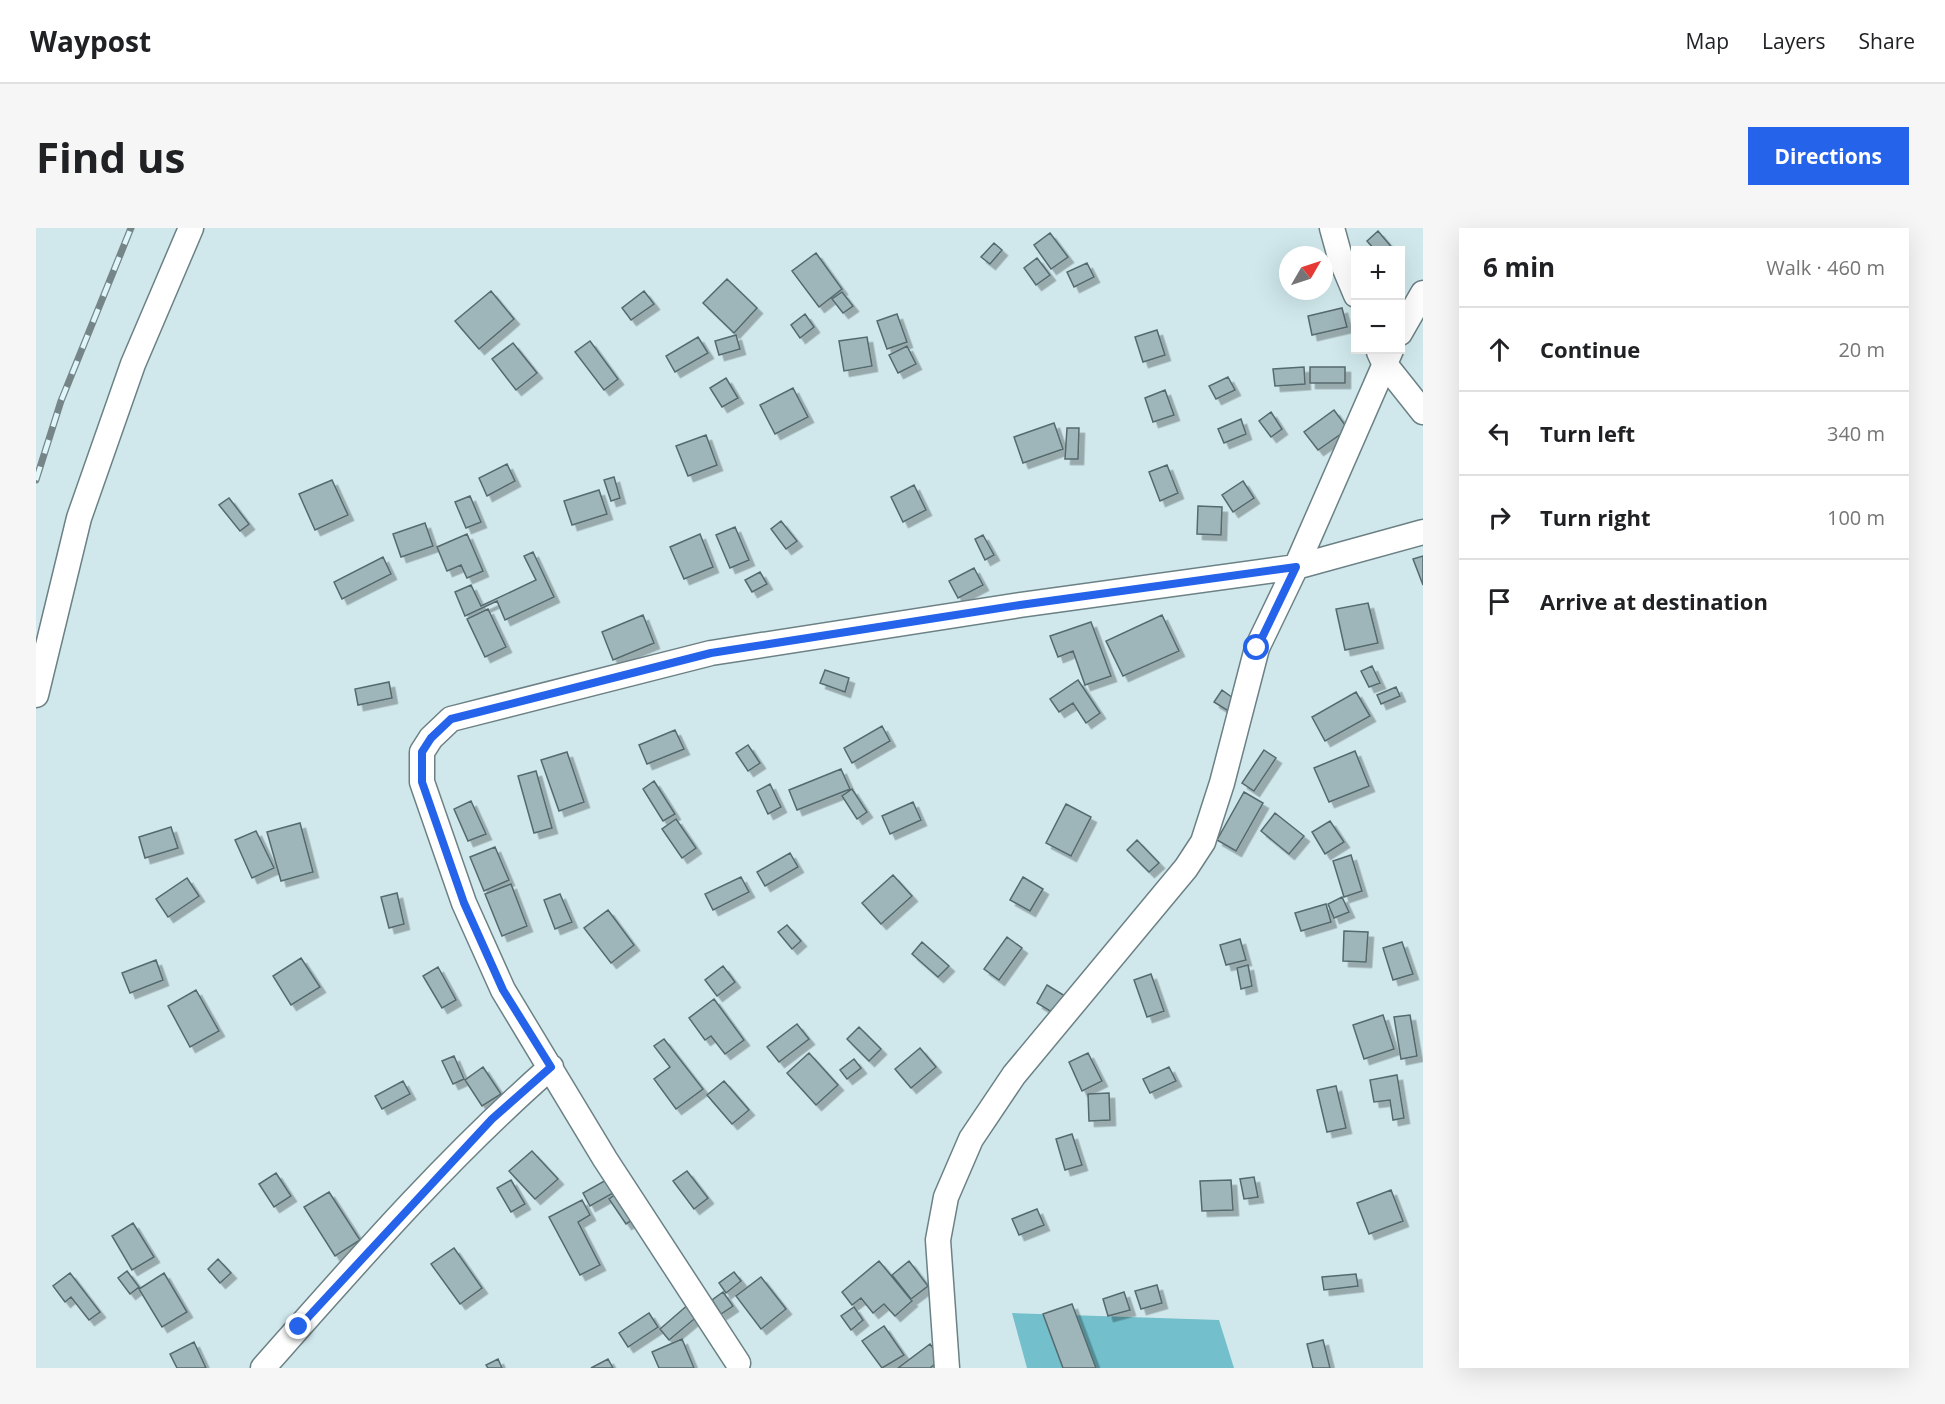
<!DOCTYPE html>
<html lang="en">
<head>
<meta charset="utf-8">
<style>
	body { margin:0; font-family:"Open Sans",sans-serif; background:#f6f6f6; color:#202124 }
	.controls { position:absolute; right:18px; top:18px; display:grid; overflow:hidden; border-radius:0px; box-shadow:0 6px 24px #0002 }
	.controls button { width:54px; height:54px; display:grid; place-items:center; padding:0; border:0; border-bottom:2px solid #e0e0e0; background:#fff; color:#202124; font:30px sans-serif }
	.compass { position:absolute; left:1243px; top:18px; width:54px; height:54px; border-radius:50%; background:#fff; box-shadow:0 6px 24px #0002; rotate:51deg }
	.stop { position:absolute; width:18px; height:18px; margin:-14px; border:4px solid #2563eb; border-radius:50%; background:#fff }
	.stop.end { background:#2563eb; border-color:#fff; box-shadow:0 2px 6px #0008 }
	.list { margin:0; padding:0; list-style:none }
	h2 { display:flex; justify-content:space-between; align-items:center; height:78px; margin:0; padding:0 24px; font-size:26px }
	h2 small { font-size:20px; font-weight:400; color:#757577 }
	.list li { display:grid; grid-template-columns:39px 1fr auto; gap:18px; align-items:center; box-sizing:border-box; height:84px; padding:0 24px; border-top:2px solid #e0e0e0 }
	.list b { display:block; font-size:22px; white-space:nowrap }
	.list em { font-size:20px; font-style:normal; color:#757577 }
	.icon { flex:none; width:33px; height:33px; fill:none; stroke:currentColor; stroke-width:2; stroke-linecap:round; stroke-linejoin:round }
	.map { position:relative; flex:none; width:1387px; height:1140px; overflow:hidden; border-radius:0px }
	header { display:flex; align-items:center; gap:36px; box-sizing:border-box; height:84px; padding:0 30px; background:#fff; border-bottom:2px solid #e0e0e0 }
	header strong { font-size:28px }
	nav { display:flex; gap:33px; margin-inline-start:auto; font-size:21px }
	.intro { display:flex; align-items:center; justify-content:space-between; box-sizing:border-box; height:144px; padding:0 36px }
	h1 { margin:0; font-size:42px }
	.button { padding:15px 27px; border-radius:0px; background:#2563eb; color:#fff; font-size:21px; font-weight:700 }
	main { display:flex; gap:36px; padding:0 36px }
	aside { flex:1; background:#fff; border-radius:0px; box-shadow:0 6px 24px #0002 }
	.map>svg:first-child { display:block }
</style>
</head>
<body>
<header>
<strong>Waypost</strong>
<nav><a>Map</a><a>Layers</a><a>Share</a></nav>
</header>
<div class="intro"><h1>Find us</h1><a class="button">Directions</a></div>
<main>
<div class="map">
<svg width="1387" height="1140" viewBox="0 0 1387 1140">
	<defs>
		<filter id="shadow"><feDropShadow dx="5.5" dy="5.5" stdDeviation="0" flood-color="#0004"/></filter>
	</defs>
	<rect width="100%" height="100%" fill="#d0e8ec"/>
	<!-- green -->
	<path fill="#73bfcc" d="M976,1085L1183,1092L1198,1140H991Z"/>
	<!-- building -->
	<path fill="#9eb5b9" stroke="#556a6d" stroke-width="1.5" filter="url(#shadow)" d="M1342,3L1358,22H1339L1331,13Z
		M1014,5L1032,29L1015,41L998,17Z
		M958,15L966,22L954,36L945,29Z
		M780,25L806,61L783,79L756,43Z
		M1001,30L1014,47L1000,57L988,40Z
		M1051,35L1058,49L1038,59L1031,44Z
		M691,51L721,80L698,105L667,75Z
		M455,63L478,91L443,121L419,93Z
		M608,63L618,76L595,92L586,80Z
		M806,64L817,78L807,85L796,71Z
		M1306,80L1311,99L1276,107L1272,88Z
		M769,86L778,99L764,110L755,97Z
		M861,86L871,114L851,121L841,93Z
		M1121,102L1129,127L1107,134L1099,109Z
		M700,107L704,121L683,127L679,113Z
		M662,109L672,125L639,144L630,128Z
		M831,109L836,138L808,143L803,113Z
		M554,113L582,151L568,162L539,124Z
		M477,115L501,145L480,162L456,131Z
		M871,118L880,136L862,145L853,127Z
		M1268,139L1269,156L1239,158L1237,141Z
		M1274,139H1309V155H1274Z
		M1192,149L1199,162L1180,171L1173,158Z
		M690,150L702,170L686,179L674,160Z
		M757,160L772,189L739,206L724,177Z
		M1129,162L1138,187L1117,194L1109,170Z
		M1298,182L1312,201L1282,222L1268,204Z
		M1235,184L1246,201L1235,209L1223,193Z
		M1205,191L1210,206L1188,215L1182,201Z
		M1018,195L1027,221L987,235L978,209Z
		M1031,200H1043L1042,231H1029Z
		M670,207L681,237L652,248L640,218Z
		M471,236L479,253L451,268L443,250Z
		M1131,237L1142,265L1124,273L1113,244Z
		M578,249L584,270L575,273L568,252Z
		M296,252L312,287L279,302L263,266Z
		M1207,253L1218,270L1197,284L1186,267Z
		M878,257L890,282L867,294L855,269Z
		M563,262L571,286L536,297L528,273Z
		M434,268L445,294L430,300L419,274Z
		M193,270L213,296L204,303L183,277Z
		M1162,278L1186,279L1185,307L1161,306Z
		M745,293L761,313L750,321L735,301Z
		M389,295L397,318L365,329L357,306Z
		M699,299L713,332L694,340L680,307Z
		M431,306L447,343L431,350L425,337L411,343L401,319Z
		M664,306L677,339L648,351L634,319Z
		M947,307L958,327L949,332L939,311Z
		M497,324L518,369L469,392L461,373L429,388L419,364L435,357L445,378L500,352L488,328Z
		M1387,328V357L1377,331Z
		M347,329L355,346L306,371L298,354Z
		M938,340L947,357L922,370L913,353Z
		M724,344L731,356L716,364L709,352Z
		M1332,375L1342,415L1309,422L1300,381Z
		M452,381L470,419L449,429L431,391Z
		M607,387L618,415L577,432L566,404Z
		M1126,387L1143,423L1087,448L1070,413Z
		M1055,394L1075,448L1049,457L1037,423L1022,429L1014,408Z
		M1336,438L1344,455L1333,459L1325,443Z
		M789,442L813,450L809,464L784,455Z
		M1042,452L1064,485L1050,495L1037,475L1023,484L1014,471Z
		M353,454L356,470L322,477L319,461Z
		M1360,459L1364,468L1345,476L1341,467Z
		M1186,462L1201,473L1194,484L1178,474Z
		M1320,464L1334,488L1289,513L1276,489Z
		M846,498L854,513L816,535L808,520Z
		M639,502L648,521L611,536L603,517Z
		M712,517L724,535L712,543L700,525Z
		M1228,522L1240,530L1218,563L1206,555Z
		M1319,523L1333,558L1293,574L1278,540Z
		M531,524L548,574L523,583L505,532Z
		M805,541L814,561L761,582L753,562Z
		M500,543L516,600L498,605L482,548Z
		M618,553L639,586L627,593L607,561Z
		M734,556L745,579L732,586L721,563Z
		M816,561L831,584L821,591L806,568Z
		M1208,564L1227,575L1200,623L1181,612Z
		M435,573L450,606L432,613L418,581Z
		M877,574L885,592L854,606L846,588Z
		M1030,576L1055,589L1035,628L1010,615Z
		M1239,585L1268,608L1253,626L1225,603Z
		M640,591L660,620L646,630L626,601Z
		M1294,593L1308,614L1289,626L1276,604Z
		M264,595L277,644L245,653L231,604Z
		M135,599L142,620L109,630L103,609Z
		M220,603L238,640L216,650L199,612Z
		M1101,612L1123,635L1113,644L1091,622Z
		M459,619L473,652L448,663L434,629Z
		M754,625L762,639L729,658L721,644Z
		M1315,627L1326,663L1308,669L1297,633Z
		M857,647L876,668L845,696L826,675Z
		M705,649L713,664L677,682L669,666Z
		M987,649L1007,661L994,683L974,672Z
		M151,650L163,668L132,689L120,671Z
		M475,656L491,698L466,708L449,666Z
		M361,665L368,696L353,700L345,669Z
		M524,666L536,694L519,701L508,672Z
		M1306,669L1313,684L1298,690L1292,676Z
		M1290,676L1295,694L1265,703L1259,685Z
		M572,682L598,717L575,735L548,700Z
		M751,697L765,713L756,721L742,704Z
		M1308,703L1332,704L1330,734L1307,733Z
		M971,709L986,720L963,752L948,741Z
		M1204,711L1210,732L1190,737L1184,717Z
		M886,714L913,738L902,749L876,726Z
		M1366,714L1377,746L1357,752L1347,720Z
		M265,730L284,759L255,777L237,748Z
		M120,732L127,752L94,765L86,745Z
		M1212,737L1216,758L1205,761L1201,740Z
		M687,738L699,754L681,768L669,752Z
		M402,739L420,772L406,780L387,748Z
		M1115,746L1128,783L1111,789L1098,752Z
		M1011,757L1029,768L1019,786L1001,775Z
		M160,762L183,803L154,819L132,778Z
		M678,771L708,812L689,826L675,808L669,812L653,790Z
		M1347,787L1358,821L1328,831L1317,797Z
		M1374,787L1381,828L1365,831L1358,789Z
		M761,796L773,811L743,834L731,819Z
		M823,799L845,821L833,833L811,811Z
		M628,811L667,861L640,881L618,851L634,839L618,818Z
		M884,820L900,839L875,860L859,841Z
		M773,825L802,857L780,877L751,845Z
		M1052,825L1066,853L1046,863L1033,834Z
		M418,828L428,851L417,856L406,833Z
		M818,831L825,840L811,851L804,842Z
		M447,839L465,866L446,878L429,852Z
		M1133,839L1140,853L1114,865L1107,851Z
		M1361,847L1368,890L1357,892L1354,872L1338,874L1334,852Z
		M367,853L374,866L346,881L339,868Z
		M688,853L713,882L696,896L671,867Z
		M1300,858L1310,900L1291,904L1281,862Z
		M1073,865L1074,892L1053,893L1052,866Z
		M1036,906L1046,937L1029,942L1020,911Z
		M496,923L522,951L499,971L473,943Z
		M651,943L672,970L658,981L637,953Z
		M240,945L255,968L238,979L223,956Z
		M579,947L586,960L554,978L547,965Z
		M1218,949L1222,969L1208,971L1204,951Z
		M475,952L489,976L475,984L461,960Z
		M1195,952L1197,982L1166,983L1164,953Z
		M587,961L604,987L590,996L573,971Z
		M1355,962L1367,993L1333,1006L1321,975Z
		M293,964L324,1012L299,1028L268,979Z
		M546,972L554,987L542,994L564,1037L544,1047L513,989Z
		M1001,981L1008,997L983,1007L976,991Z
		M97,995L118,1029L96,1042L76,1008Z
		M418,1020L446,1060L424,1076L395,1036Z
		M182,1031L195,1045L184,1055L172,1041Z
		M843,1033L876,1073L859,1088L848,1076L837,1085L825,1070L816,1077L806,1064Z
		M873,1033L892,1058L875,1071L856,1047Z
		M91,1043L103,1059L94,1066L82,1050Z
		M698,1044L705,1053L690,1065L683,1055Z
		M34,1045L64,1084L53,1092L35,1069L29,1074L17,1058Z
		M128,1045L151,1084L126,1099L103,1061Z
		M1320,1046L1322,1058L1288,1062L1286,1049Z
		M725,1049L750,1081L725,1101L700,1068Z
		M1121,1057L1126,1075L1105,1081L1099,1063Z
		M687,1064L697,1078L685,1086L676,1072Z
		M1088,1064L1094,1082L1072,1088L1067,1071Z
		M654,1075L663,1087L633,1112L624,1101Z
		M1036,1076L1060,1140H1027L1007,1086Z
		M818,1079L827,1092L815,1102L805,1088Z
		M613,1085L622,1099L592,1119L583,1105Z
		M848,1098L868,1127L846,1140L826,1113Z
		M646,1111L658,1140H623L616,1124Z
		M1287,1112L1294,1140H1277L1271,1116Z
		M158,1114L170,1140H141L134,1126Z
		M894,1116L905,1131L894,1140H862Z
		M462,1131L466,1140H452L450,1137Z
		M572,1131L577,1140H555Z"/>
	<g fill="none" stroke-linecap="round" stroke-linejoin="round">
		<defs>
			<path id="minor" d="M1296,0L1304,29L1320,67
				M1364,105L1387,65
				M1343,124L1348,135L1387,184
				M0,467L43,290L97,136L155,0
				M702,1135L569,931L467,762L428,675L386,554V524L395,510L415,491L675,425L984,377L1260,339L1387,304
				M227,1140C319,1036 410,931 515,839
				M911,1140L902,1012L910,969L935,911L978,847L1150,640L1167,614L1186,555L1221,420L1260,339L1355,122"/>
		</defs>
		<!-- minor casing -->
		<use href="#minor" stroke="#6c8185" stroke-width="27"/>
		<!-- minor -->
		<use href="#minor" stroke="#fff" stroke-width="24"/>
		<defs>
			<path id="rail" d="M0,252L25,173L95,0"/>
		</defs>
		<!-- rail casing -->
		<use href="#rail" stroke="#758588" stroke-width="7"/>
		<!-- rail -->
		<use href="#rail" stroke="#def5fa" stroke-width="4.5" stroke-dasharray="14" stroke-linecap="butt"/>
	</g>
	<g fill="none" stroke-linecap="round" stroke-linejoin="round">
		<!-- route -->
		<path stroke="#2563eb" stroke-width="8" d="M263,1099L456,891L515,839L467,762L428,675L386,554V524L395,510L415,491L675,425L984,377L1260,339L1221,420"/>
	</g>
</svg>
<div class="controls">
<button>+</button>
<button>−</button>
</div>
<svg class="compass" viewBox="-18 -18 36 36"><path d="M0-13l5 13h-10z" fill="#e53935"/><path d="M0 13l5-13h-10z" fill="#757577"/></svg>
<div class="stop" style="left:1221px;top:420px"></div>
<div class="stop end" style="left:263px;top:1099px"></div>
</div>
<aside>
<h2>6 min<small>Walk · 460 m</small></h2>
<ul class="list">
<li><svg class="icon" aria-label="ahead" viewBox="0 0 24 24"><path d="M12 20V5M6 11l6-6 6 6"/></svg><div><b>Continue</b></div><em>20 m</em></li>
<li><svg class="icon" aria-label="left" viewBox="0 0 24 24"><path d="M17 20v-9H6M10 6l-5 5 5 5"/></svg><div><b>Turn left</b></div><em>340 m</em></li>
<li><svg class="icon" aria-label="right" viewBox="0 0 24 24"><path d="M7 20v-9h11M14 6l5 5-5 5"/></svg><div><b>Turn right</b></div><em>100 m</em></li>
<li><svg class="icon" aria-label="arrive" viewBox="0 0 24 24"><path d="M6 21V4h12l-3 4 3 4H6"/></svg><div><b>Arrive at destination</b></div></li>
</ul>
</aside>
</main>
</body>
</html>
